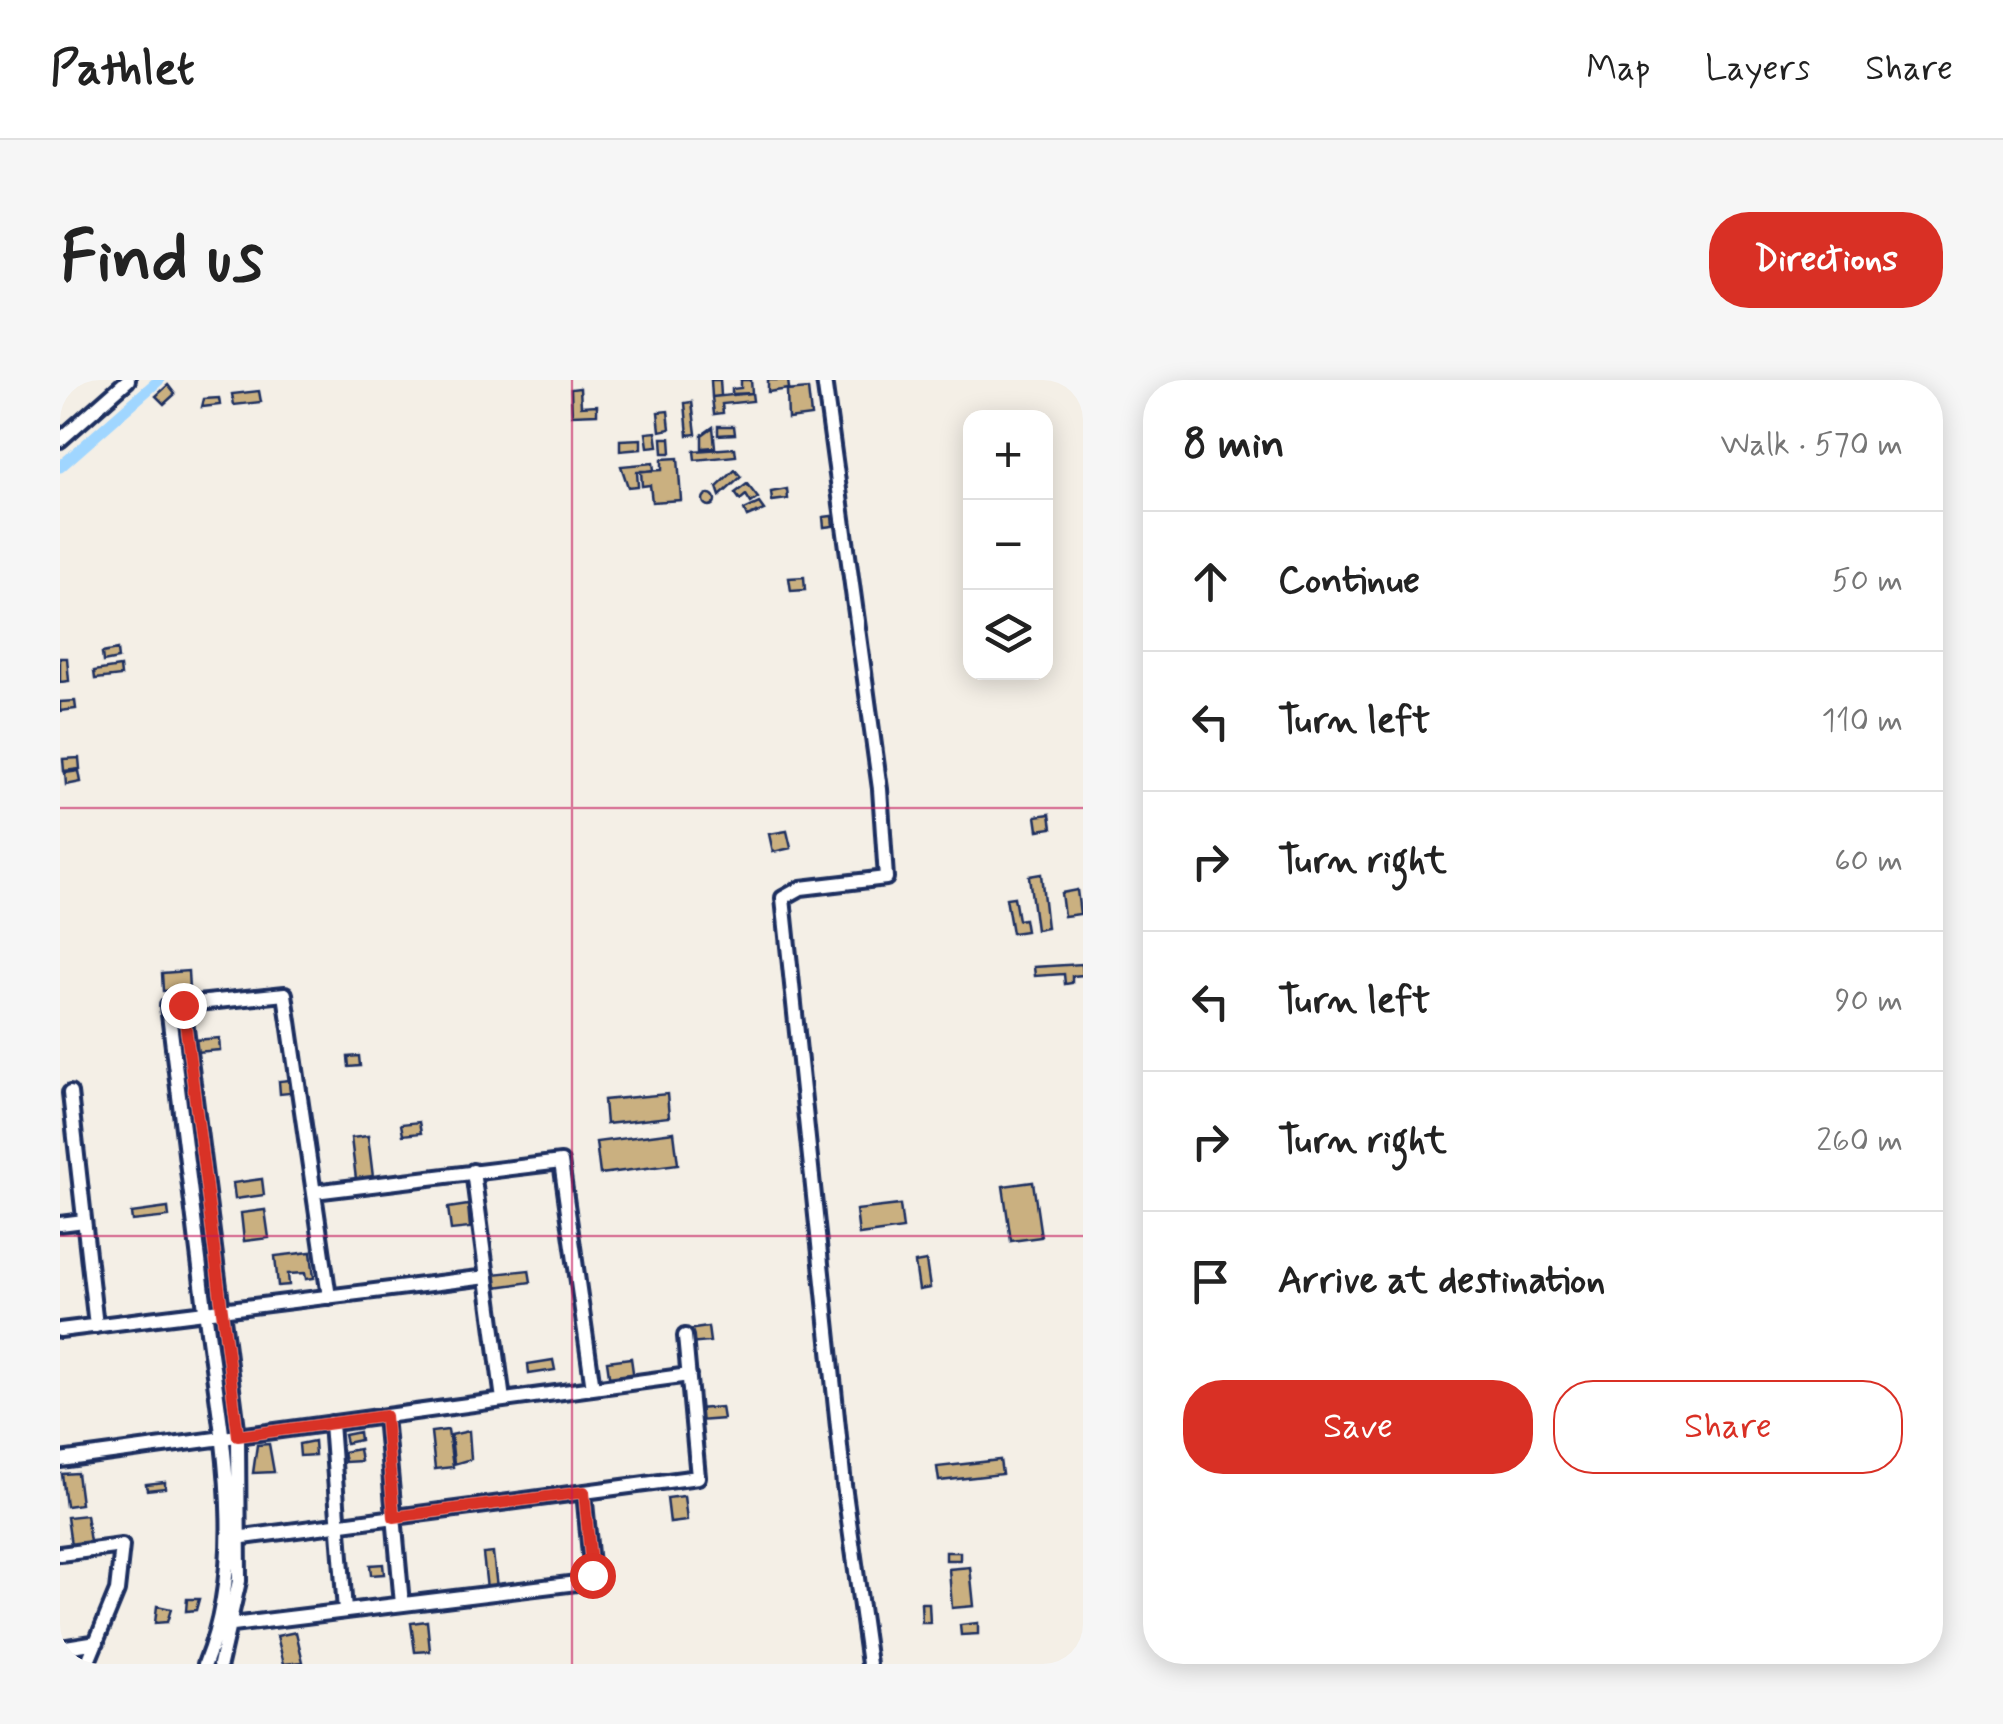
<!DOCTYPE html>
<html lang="en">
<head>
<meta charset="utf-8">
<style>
	body { margin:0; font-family:Mynerve,sans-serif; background:#f6f6f6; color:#222 }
	.controls { position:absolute; right:30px; top:30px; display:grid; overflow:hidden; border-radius:20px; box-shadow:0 5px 25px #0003 }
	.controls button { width:90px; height:90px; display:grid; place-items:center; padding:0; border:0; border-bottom:2px solid #e0e0e0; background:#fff; color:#222; font:50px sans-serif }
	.stop { position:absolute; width:30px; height:30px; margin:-22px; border:8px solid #d93025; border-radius:50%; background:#fff }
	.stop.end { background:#d93025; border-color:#fff; box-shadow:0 2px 10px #0008 }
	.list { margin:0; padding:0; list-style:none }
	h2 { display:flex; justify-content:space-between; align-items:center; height:130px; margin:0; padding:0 40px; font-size:42px }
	h2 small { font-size:32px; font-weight:400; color:#767676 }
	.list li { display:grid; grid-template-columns:65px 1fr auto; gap:30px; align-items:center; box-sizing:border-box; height:140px; padding:0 40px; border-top:2px solid #e0e0e0 }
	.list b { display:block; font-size:38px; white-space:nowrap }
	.list em { font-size:32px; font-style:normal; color:#767676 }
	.actions { display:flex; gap:20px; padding:30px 40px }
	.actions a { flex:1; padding:22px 0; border:2px solid #d93025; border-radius:40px; text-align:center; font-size:35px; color:#d93025 }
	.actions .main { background:#d93025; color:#fff }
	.icon { flex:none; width:55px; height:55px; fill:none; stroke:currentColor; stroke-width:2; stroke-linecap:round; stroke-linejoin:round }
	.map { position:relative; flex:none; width:1023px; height:1284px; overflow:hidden; border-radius:40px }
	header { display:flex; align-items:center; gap:60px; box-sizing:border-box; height:140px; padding:0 50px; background:#fff; border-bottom:2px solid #e0e0e0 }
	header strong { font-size:48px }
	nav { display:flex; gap:55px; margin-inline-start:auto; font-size:35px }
	.intro { display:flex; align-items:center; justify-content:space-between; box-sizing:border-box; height:240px; padding:0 60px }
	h1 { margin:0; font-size:70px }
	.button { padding:25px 45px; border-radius:40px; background:#d93025; color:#fff; font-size:35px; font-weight:700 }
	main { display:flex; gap:60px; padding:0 60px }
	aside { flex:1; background:#fff; border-radius:40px; box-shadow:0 5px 25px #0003 }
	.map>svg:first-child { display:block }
</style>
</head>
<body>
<header>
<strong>Pathlet</strong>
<nav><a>Map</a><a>Layers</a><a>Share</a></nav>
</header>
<div class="intro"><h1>Find us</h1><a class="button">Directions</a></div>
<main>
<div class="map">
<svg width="1023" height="1284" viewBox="0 0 1023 1284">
	<rect width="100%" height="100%" fill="#f4efe6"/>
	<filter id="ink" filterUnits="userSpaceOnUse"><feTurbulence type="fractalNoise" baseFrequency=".01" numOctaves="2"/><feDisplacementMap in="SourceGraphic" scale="20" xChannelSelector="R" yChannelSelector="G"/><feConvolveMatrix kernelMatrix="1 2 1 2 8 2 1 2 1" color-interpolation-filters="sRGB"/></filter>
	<g filter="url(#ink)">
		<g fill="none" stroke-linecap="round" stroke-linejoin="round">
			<!-- canal -->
			<path stroke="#a0d6ff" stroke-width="11" d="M0,87L99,0"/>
		</g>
		<!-- building -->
		<path fill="#cab080" stroke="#1b2f5e" stroke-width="2.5" d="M651,0H660L661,16L652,17Z
			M681,0H691L692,13L672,14V9L681,8Z
			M708,0H728L729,9L708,12Z
			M108,5L115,14L104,24L96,16Z
			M520,8L521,26L537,25V34L512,35L511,9Z
			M748,9L751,36L728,39L727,11Z
			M199,11L201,22L174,25L172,14Z
			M692,13L693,21L662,24L663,33L654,34L652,17Z
			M159,18L160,25L142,27L144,19Z
			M632,22L636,54L628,55L625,23Z
			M608,31L610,49L600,51L598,32Z
			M658,46H674L675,54L658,55Z
			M653,47L655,67L642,68V55Z
			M596,52L598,66L588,67L586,53Z
			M602,58H610L611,73H603Z
			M581,59V69L560,71V60Z
			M675,68L676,76L635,80L634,71Z
			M618,78L621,120L592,122L590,105L582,106L581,91L602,90V79Z
			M593,83L594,90L577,92L578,106L568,107L561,86Z
			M675,90L681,97L660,116L657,107Z
			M687,104L698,118L691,123L686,115L680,120L675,113Z
			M727,109L728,119L712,121L711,112Z
			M643 120a6 6 0 1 1 12 0a6 6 0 1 1-12 0Z
			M699,123L704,130L687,137L684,130Z
			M772,136L773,146L764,147L763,137Z
			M744,197L745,210L731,211L729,198Z
			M57,270L58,279L43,282L42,273Z
			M0,278H7L9,301L0,302Z
			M60,287L61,296L35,299L34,291Z
			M15,321L16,329L0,331V322Z
			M19,378L20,389L4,391L3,379Z
			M19,391L21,402L6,405L5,393Z
			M990,434L992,448L978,450L976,436Z
			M727,451L731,468L713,472L709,454Z
			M981,494L987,548L976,550L969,496Z
			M1017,510L1020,534L1004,536L1001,513Z
			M954,517L958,540L964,539L966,551L952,553L946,518Z
			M1022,584L1023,595L1012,596V603L1005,604L1004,594L975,596L974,587Z
			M128,591L129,609L103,611L102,593Z
			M159,658L160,670L136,672L135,660Z
			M299,676L300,686L289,687L288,677Z
			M229,700L230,713L220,714L219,701Z
			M607,714L609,737L546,744L544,720Z
			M359,742L361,753L343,755L341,744Z
			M614,752L618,784L540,794L536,762Z
			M308,756L313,797L296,799L291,758Z
			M202,799L204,815L175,819L173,803Z
			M973,802L981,857L951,861L943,806Z
			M408,825L410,848L391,850L388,828Z
			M840,825L843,849L799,855L796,830Z
			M108,828L109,837L72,841L71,833Z
			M205,830L209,858L184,861L181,833Z
			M251,872L254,898L246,899L245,893L228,894L229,905L218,906L215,876Z
			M866,881L870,908L859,910L855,883Z
			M469,890L471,902L435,907L433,894Z
			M648,947L650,962L629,964L627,950Z
			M571,978L574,999L550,1002L547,981Z
			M493,980L495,990L469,994L468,984Z
			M661,1027L663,1039L638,1041L637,1029Z
			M388,1050L393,1087L375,1089L371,1052Z
			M409,1051L411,1079L394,1084L391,1055Z
			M299,1052L300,1060L286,1063L284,1055Z
			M254,1061L255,1075L240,1076L239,1064Z
			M209,1064L214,1092L193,1093L197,1065Z
			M299,1069L301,1081L285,1082L283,1072Z
			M940,1080L942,1094L879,1101L877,1087Z
			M17,1093L21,1124L6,1126L2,1094Z
			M105,1102V1108L87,1110L86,1104Z
			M624,1116L627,1141L610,1143L607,1118Z
			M26,1135L30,1162L11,1165L7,1137Z
			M886,1172H900V1180H886Z
			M433,1173L437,1208L427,1209L423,1174Z
			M323,1184L324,1194L311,1195L310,1185Z
			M910,1187L914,1226L892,1228L889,1189Z
			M127,1219H139L136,1230L126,1231Z
			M861,1223H869L870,1243H862Z
			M97,1226L111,1229L107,1242L95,1243Z
			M367,1241L370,1271L355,1272L351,1243Z
			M918,1243V1254L901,1255L900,1245Z
			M236,1252L243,1282L224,1284L217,1256Z"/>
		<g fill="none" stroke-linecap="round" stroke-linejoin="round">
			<defs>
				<path id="minor" d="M764,0L820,409L826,498L741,508L723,518L784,1105L809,1284
					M0,60L68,0
					M123,625L178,1056L179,1201L160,1284
					M10,713L36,946
					M413,791L443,1020
					M254,812L501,782L533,1008
					M0,844L24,841
					M0,950L427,897
					M325,1036L342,1224
					M271,1043L285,1231
					M0,1080L629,995
					M176,1158L638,1097L625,956
					M0,1174L62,1166L57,1211L27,1284
					M172,1245L525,1202L532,1195L524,1112
					M0,1268L37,1262
					M145,1284C190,1174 159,1043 145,929C133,828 120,727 108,626L225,614L269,917"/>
			</defs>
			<!-- minor casing -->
			<use href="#minor" stroke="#1b2f5e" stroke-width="20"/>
			<!-- minor -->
			<use href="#minor" stroke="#fff" stroke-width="12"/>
		</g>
	</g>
	<g fill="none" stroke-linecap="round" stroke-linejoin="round" filter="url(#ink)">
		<!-- route -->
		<path stroke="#d93025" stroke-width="12" d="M123,625L178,1056L325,1036L334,1137L524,1112L532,1195"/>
	</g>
	<!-- grid -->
	<path fill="none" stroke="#c2185b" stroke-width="2.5" stroke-opacity="0.55" d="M512,0V1284M0,428H1023M0,856H1023"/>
</svg>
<div class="controls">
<button>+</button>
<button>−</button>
<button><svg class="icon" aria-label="layers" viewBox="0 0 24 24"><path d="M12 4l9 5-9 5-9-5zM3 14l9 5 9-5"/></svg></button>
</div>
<div class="stop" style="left:532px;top:1195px"></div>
<div class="stop end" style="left:123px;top:625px"></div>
</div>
<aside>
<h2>8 min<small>Walk · 570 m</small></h2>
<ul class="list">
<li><svg class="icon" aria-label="ahead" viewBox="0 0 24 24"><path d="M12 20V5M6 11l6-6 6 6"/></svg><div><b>Continue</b></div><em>50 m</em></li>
<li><svg class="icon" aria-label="left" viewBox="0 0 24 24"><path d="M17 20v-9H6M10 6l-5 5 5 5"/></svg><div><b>Turn left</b></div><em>110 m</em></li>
<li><svg class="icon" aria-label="right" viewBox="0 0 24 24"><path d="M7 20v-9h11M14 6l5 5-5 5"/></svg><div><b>Turn right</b></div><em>60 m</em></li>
<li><svg class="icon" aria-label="left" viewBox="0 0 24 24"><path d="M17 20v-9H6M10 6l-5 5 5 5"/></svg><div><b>Turn left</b></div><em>90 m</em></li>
<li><svg class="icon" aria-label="right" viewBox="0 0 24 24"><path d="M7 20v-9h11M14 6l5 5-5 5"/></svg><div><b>Turn right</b></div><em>260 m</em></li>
<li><svg class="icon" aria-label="arrive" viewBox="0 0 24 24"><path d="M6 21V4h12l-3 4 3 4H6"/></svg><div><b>Arrive at destination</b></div></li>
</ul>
<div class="actions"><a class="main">Save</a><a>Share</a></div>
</aside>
</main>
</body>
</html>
